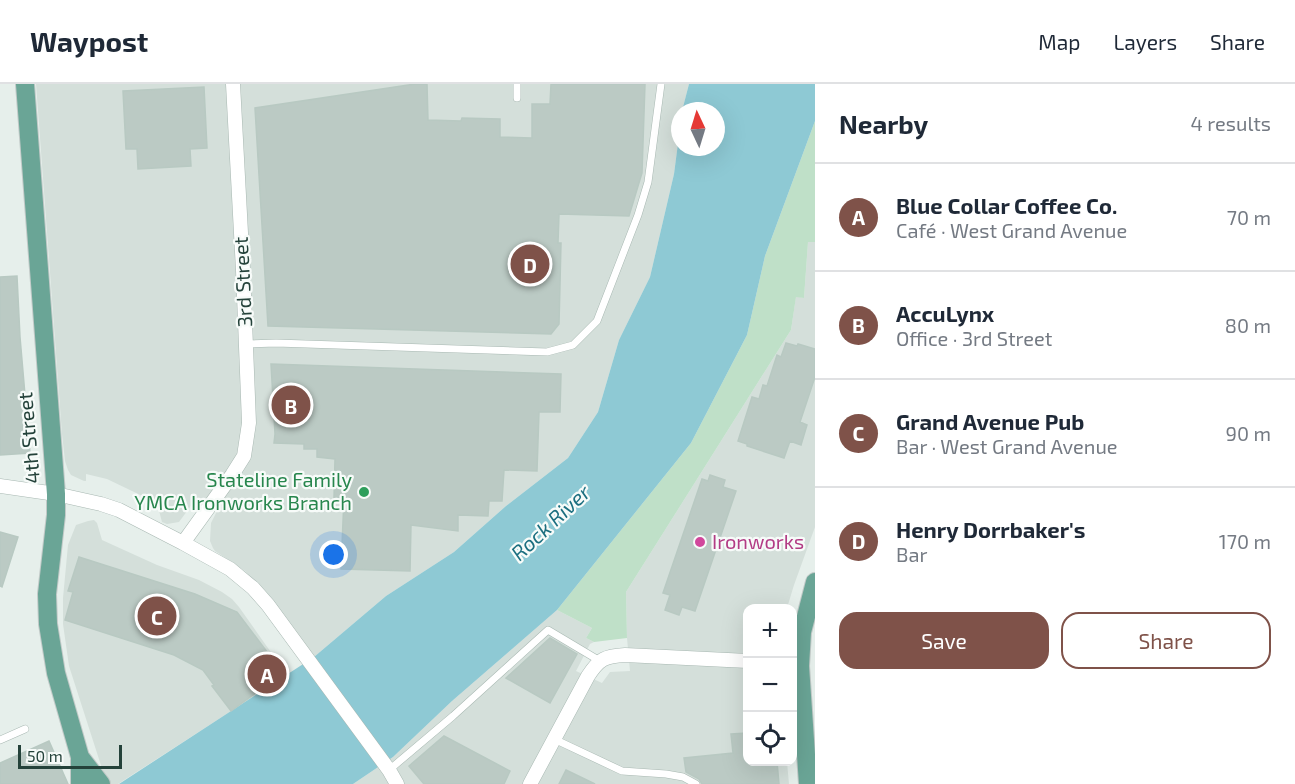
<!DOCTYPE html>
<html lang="en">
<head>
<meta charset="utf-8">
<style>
	body { margin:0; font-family:"Exo 2",sans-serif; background:#f6f6f7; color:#1f2937 }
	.controls { position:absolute; right:18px; bottom:18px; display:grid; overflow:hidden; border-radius:12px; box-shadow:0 6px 24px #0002 }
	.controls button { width:54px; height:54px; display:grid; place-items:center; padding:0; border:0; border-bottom:2px solid #e0e1e3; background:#fff; color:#1f2937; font:30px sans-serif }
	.compass { position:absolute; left:671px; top:18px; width:54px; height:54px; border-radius:50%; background:#fff; box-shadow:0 6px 24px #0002; rotate:356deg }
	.scale { position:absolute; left:18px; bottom:15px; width:104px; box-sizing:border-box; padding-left:6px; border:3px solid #24423a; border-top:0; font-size:16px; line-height:21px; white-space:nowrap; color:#24423a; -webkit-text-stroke:4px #f7fbf9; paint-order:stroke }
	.you { position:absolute; left:334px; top:471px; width:21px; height:21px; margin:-15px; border:4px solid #fff; border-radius:50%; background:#1a73e8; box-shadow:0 0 0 9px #1a73e833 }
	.badge { display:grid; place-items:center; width:39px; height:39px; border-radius:50%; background:#7f5249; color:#fff; font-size:20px; font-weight:700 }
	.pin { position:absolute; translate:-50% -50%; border:3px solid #fff; box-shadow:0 2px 6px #0006 }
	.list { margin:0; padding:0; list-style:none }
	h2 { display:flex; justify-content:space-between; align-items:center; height:78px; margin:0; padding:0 24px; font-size:26px }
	h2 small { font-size:20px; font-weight:400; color:#747a83 }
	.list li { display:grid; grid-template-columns:39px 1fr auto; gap:18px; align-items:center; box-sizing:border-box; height:108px; padding:0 24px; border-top:2px solid #e0e1e3 }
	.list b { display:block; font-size:22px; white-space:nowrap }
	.list p { margin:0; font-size:20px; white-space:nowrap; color:#747a83 }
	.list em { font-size:20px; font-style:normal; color:#747a83 }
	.actions { display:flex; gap:12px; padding:18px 24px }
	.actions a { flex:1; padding:14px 0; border:2px solid #7f5249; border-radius:18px; text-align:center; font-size:21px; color:#7f5249 }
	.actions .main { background:#7f5249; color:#fff }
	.icon { flex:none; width:33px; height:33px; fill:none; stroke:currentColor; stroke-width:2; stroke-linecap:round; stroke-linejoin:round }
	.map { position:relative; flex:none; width:815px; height:700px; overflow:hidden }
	header { display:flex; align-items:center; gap:36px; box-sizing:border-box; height:84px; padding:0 30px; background:#fff; border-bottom:2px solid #e0e1e3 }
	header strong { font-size:28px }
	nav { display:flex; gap:33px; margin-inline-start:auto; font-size:21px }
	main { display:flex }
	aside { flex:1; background:#fff }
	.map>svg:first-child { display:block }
</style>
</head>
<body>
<header>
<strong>Waypost</strong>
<nav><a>Map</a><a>Layers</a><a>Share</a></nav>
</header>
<main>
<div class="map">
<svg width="815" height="700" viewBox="0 0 815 700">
	<rect width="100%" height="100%" fill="#e6efeb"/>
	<!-- built -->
	<path fill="#d4dfda" d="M36,0H689L682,27H680V44L674,90L650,193L619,256L598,328L568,374L506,422L454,468L386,512L314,573L254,497L245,487L215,467L213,464L210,457L211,439L217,427L196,415L179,438L167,440L162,438L157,419L107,395L86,390V397H84L71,391L68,386L65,377L62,350Z
		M808,158H815V443L794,501L787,524H748V678H787L789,700H353L393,673L452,617L557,526L592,544L586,554L594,558L590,560L576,587L602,599L610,588L630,587L627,554L626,508L791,246L796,212L804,214Z
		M94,436L97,439L102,456L157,481L199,496L222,508L232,515L239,523L287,591L118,700H107L69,582L63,540V514L68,461L76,441L88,437Z"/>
	<!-- green -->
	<path fill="#bfe0c8" d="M815,37V158H808L804,214L796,213L791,246L626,508L627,554L594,558L586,554L592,544L557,526L691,359L747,251L765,172Z"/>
	<!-- water -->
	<path fill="#8ec9d4" d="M689,0H815V37L765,172L747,251L691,359L557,526L452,617L393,673L353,700H119L314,573L386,512L454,468L506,422L568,374L598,328L619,256L650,193L674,90L680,44V63H716V27H682Z"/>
	<!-- building -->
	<path fill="#bbcac4" stroke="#b8c9c2" stroke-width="1.5" d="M415,0H427L428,36L461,37L462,34L500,35V53L532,54V20H550L551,0H645L642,89L629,132L559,130L558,159H561L559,240L551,250L268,242L255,24Z
		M204,3L207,64L190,65L191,82L138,85L137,65H126L123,7Z
		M17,192L20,253L30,369L0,371V193Z
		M786,259L797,262L798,260L815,265V293L800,338L807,341L801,361L790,357L784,374L747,362V360L738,357L752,313L759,315L763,301L767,302L777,271L781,273Z
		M271,280L561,290L560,328H539L537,387L504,386L502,417H489L488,432L458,431V447L411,441L410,487L341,485L344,414H334L335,375L317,373V365H304V360L274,359L275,350Z
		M710,391L725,396L723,403L736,407L695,527L682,523L679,531L665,526L670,511L663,509L702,395L708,397Z
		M0,448L18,453L2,503L0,502Z
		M79,473L195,510L237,528L283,589L231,627L212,602L214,601L203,586L174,571L65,536L73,508L68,507Z
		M550,554L577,570L550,619L506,594Z
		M747,649V678H777L779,700H702L699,695L686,688L684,674L733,669L731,650Z
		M444,652L510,687L504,700H424L409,682Z
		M49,657L68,700H0V679Z
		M566,686L595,700H559Z"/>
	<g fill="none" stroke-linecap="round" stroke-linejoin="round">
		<defs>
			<path id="lane" d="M517,14V0
				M246,260L276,259L547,268L573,261L597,237L638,131L648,98L661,0
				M554,655L622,687L666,690L683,693L696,700
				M0,656L25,645
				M389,686L453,632L548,546L600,577"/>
			<path id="street" d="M0,402L56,410L101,420L119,426L183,459L230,485L253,504L268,521L389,686L397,700
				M183,459L232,391L244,372L249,339L243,186L233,0
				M530,700L588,592C599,575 605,572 625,571L748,577"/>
			<path id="primary" d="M25,0L56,410V431L47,510L48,540L56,589L80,673V700
				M80,673L101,700
				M808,700L800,582L802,548L815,498"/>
		</defs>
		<!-- lane casing -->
		<use href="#lane" stroke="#a8b8b2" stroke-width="8"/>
		<!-- street casing -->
		<use href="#street" stroke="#a8b8b2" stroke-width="15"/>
		<!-- primary casing -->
		<use href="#primary" stroke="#c2cac8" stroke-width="20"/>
		<!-- lane -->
		<use href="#lane" stroke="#fff" stroke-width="7"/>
		<!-- street -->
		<use href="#street" stroke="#fff" stroke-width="14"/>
		<!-- primary -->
		<use href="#primary" stroke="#6aa596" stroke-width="18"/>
	</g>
	<!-- markers -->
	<circle fill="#2e9e5b" stroke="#f7fbf9" stroke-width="2" cx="364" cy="408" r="6"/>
	<circle fill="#d1479c" stroke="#f7fbf9" stroke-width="2" cx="700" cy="458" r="6"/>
	<g text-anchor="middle" stroke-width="4.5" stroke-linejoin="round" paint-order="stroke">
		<!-- street labels -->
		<g font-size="20" fill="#24423a" stroke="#f7fbf9">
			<text transform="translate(243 198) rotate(-93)" y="7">3rd Street</text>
			<text transform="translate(29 354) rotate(-95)" y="7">4th Street</text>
		</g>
		<!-- leisure labels -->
		<g font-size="20" fill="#27864d" stroke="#f7fbf9" text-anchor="end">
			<text x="352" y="403">Stateline Family<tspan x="352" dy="23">YMCA Ironworks Branch</tspan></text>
		</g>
		<!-- hotel labels -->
		<g font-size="20" fill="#b23c85" stroke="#f7fbf9" text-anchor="start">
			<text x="712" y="465">Ironworks</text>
		</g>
		<!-- water labels -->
		<g font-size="21" font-style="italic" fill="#1c6f80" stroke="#f7fbf9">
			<text transform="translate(551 439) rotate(-43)" y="7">Rock River</text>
		</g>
	</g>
</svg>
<div class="controls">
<button>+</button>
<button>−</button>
<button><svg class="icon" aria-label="locate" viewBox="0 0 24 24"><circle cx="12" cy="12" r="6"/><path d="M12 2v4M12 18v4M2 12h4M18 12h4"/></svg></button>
</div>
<svg class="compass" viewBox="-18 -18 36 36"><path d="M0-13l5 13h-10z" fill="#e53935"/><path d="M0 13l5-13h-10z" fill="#747a83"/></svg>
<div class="scale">50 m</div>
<div class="you"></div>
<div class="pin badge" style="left:267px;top:590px">A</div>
<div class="pin badge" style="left:291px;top:321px">B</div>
<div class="pin badge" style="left:157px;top:532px">C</div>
<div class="pin badge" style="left:530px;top:180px">D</div>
</div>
<aside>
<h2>Nearby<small>4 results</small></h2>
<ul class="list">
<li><span class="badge">A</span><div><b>Blue Collar Coffee Co.</b><p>Café · West Grand Avenue</p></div><em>70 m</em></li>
<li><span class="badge">B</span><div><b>AccuLynx</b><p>Office · 3rd Street</p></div><em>80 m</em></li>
<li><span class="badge">C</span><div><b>Grand Avenue Pub</b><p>Bar · West Grand Avenue</p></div><em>90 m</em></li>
<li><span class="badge">D</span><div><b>Henry Dorrbaker's</b><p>Bar</p></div><em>170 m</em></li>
</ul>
<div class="actions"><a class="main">Save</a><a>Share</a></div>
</aside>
</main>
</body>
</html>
